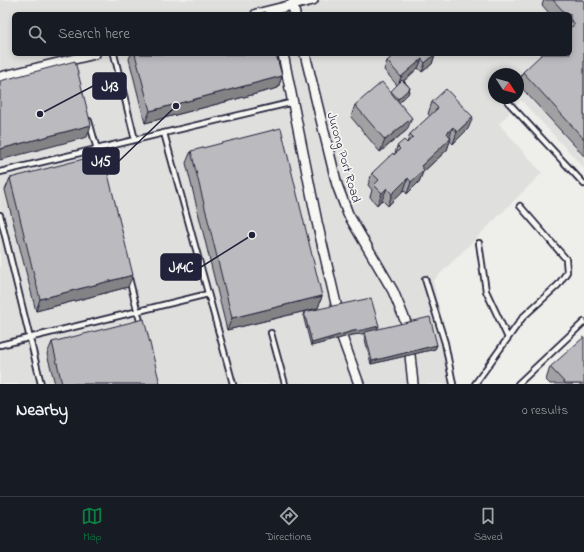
<!DOCTYPE html>
<html lang="en">
<head>
<meta charset="utf-8">
<style>
	body { margin:0; font-family:"Indie Flower",sans-serif; background:#20242c; color:#f1f3f6 }
	.compass { position:absolute; left:488px; top:68px; width:36px; height:36px; border-radius:50%; background:#171b24; box-shadow:0 2px 6px #0003; rotate:126deg }
	.list { margin:0; padding:0; list-style:none }
	h2 { display:flex; justify-content:space-between; align-items:center; height:52px; margin:0; padding:0 16px; font-size:17px }
	h2 small { font-size:13px; font-weight:400; color:#9ea1a6 }
	.icon { flex:none; width:22px; height:22px; fill:none; stroke:currentColor; stroke-width:2; stroke-linecap:round; stroke-linejoin:round }
	.map { position:relative; flex:none; width:584px; height:384px; overflow:hidden }
	.search { position:absolute; background:#171b24; box-shadow:0 2px 6px #0003; left:12px; right:12px; top:12px; height:44px; display:flex; align-items:center; gap:10px; box-sizing:border-box; padding:0 14px; border-radius:6px; color:#9ea1a6; font-size:15px }
	.sheet { height:112px; background:#171b24 }
	nav { display:flex; justify-content:space-around; align-items:center; box-sizing:border-box; height:56px; border-top:1px solid #363941; background:#171b24; font-size:11px; color:#9ea1a6 }
	nav a { display:grid; justify-items:center; gap:2px }
	nav .on { color:#0b8043 }
	.map>svg:first-child { display:block }
</style>
</head>
<body>
<div class="map">
<svg width="584" height="384" viewBox="0 0 584 384">
	<rect width="100%" height="100%" fill="#eeeeeb"/>
	<filter id="ink" filterUnits="userSpaceOnUse"><feTurbulence type="fractalNoise" baseFrequency=".025" numOctaves="2"/><feDisplacementMap in="SourceGraphic" scale="8" xChannelSelector="R" yChannelSelector="G"/><feConvolveMatrix kernelMatrix="1 2 1 2 8 2 1 2 1" color-interpolation-filters="sRGB"/></filter>
	<g filter="url(#ink)">
		<!-- built -->
		<path fill="#dfdfde" fill-rule="evenodd" d="M0,0H584V168L521,100L499,124L542,173L433,281L456,384H0ZM14,14H570V54H14ZM494,74H518V98H494Z"/>
		<g fill="none" stroke-linecap="round" stroke-linejoin="round">
			<defs>
				<path id="lane" d="M114,54L135,140
					M508,102L584,184
					M89,121L100,160
					M164,133L233,384
					M0,172L294,102
					M0,215L41,384
					M479,243L486,291L508,338
					M129,278L141,325
					M425,279L445,343L453,384
					M271,333L285,384
					M0,345L208,294
					M475,384L523,317L558,285L567,272L566,259L520,206
					M518,384L584,322"/>
				<path id="street" d="M292,4L295,14
					M256,14L313,0
					M283,54L317,222L337,308
					M305,54L337,185L348,214L393,291L407,325
					M0,77L95,54
					M342,337L359,384
					M410,355L413,384"/>
			</defs>
			<!-- lane casing -->
			<use href="#lane" stroke="#22223b" stroke-width="8"/>
			<!-- street casing -->
			<use href="#street" stroke="#22223b" stroke-width="12"/>
			<!-- lane -->
			<use href="#lane" stroke="#f6f6f2" stroke-width="4.5"/>
			<!-- street -->
			<use href="#street" stroke="#f6f6f2" stroke-width="9"/>
		</g>
		<!-- wall -->
		<path fill="#a1a1a4" stroke="#22223b" d="M544,0H584V156L518,84L523,72L570,54V14H550L542,5Z
			M131,54H276L282,76L278,88L145,123L129,59Z
			M435,54L432,64L422,72L418,68L404,81L410,88L408,94L399,103L407,130L380,152L351,117L355,105L390,92L397,85L384,70L387,61L397,57Z
			M432,102L468,129L453,144L450,141L447,150L423,172L419,182L407,194L404,190L388,206L382,200L377,205L370,197L372,190L368,185L372,173L395,154L397,146L407,143L410,134L430,116L428,114Z
			M191,151L322,296L318,308L227,330L186,163Z
			M10,178L128,287L36,311L5,190Z
			M304,312L378,329L437,345L435,349L371,364L364,335L365,333L352,335L311,346L303,315Z
			M52,342L160,384H55L47,354Z
			M550,367L584,384H550L546,380Z"/>
		<!-- shaded-wall -->
		<path fill="#838386" stroke="#22223b" d="M435,54L432,64L422,72L425,63Z
			M422,59L418,68L398,86L401,77Z
			M282,76L278,88L145,123L150,111Z
			M410,88L408,94L396,106L398,99Z
			M473,117L468,129L453,144L457,132Z
			M412,118L407,130L380,152L385,140Z
			M91,125L87,137L0,160V149Z
			M453,127L449,139L447,133Z
			M451,138L447,150L423,172L419,182L407,194L411,182L421,166Z
			M408,178L404,190L388,206L392,194Z
			M387,188L382,200L377,205L382,193Z
			M133,275L128,287L36,311L40,299Z
			M322,296L318,308L227,330L232,318Z
			M379,326L377,330L365,332V333L362,334L352,335L311,346L312,343L353,331Z
			M437,345L435,349L371,364L372,361Z"/>
		<!-- building -->
		<path fill="#bbbbbf" stroke="#22223b" d="M553,0H584V139L523,72L542,54H570V28L575,24L570,19V14H566Z
			M265,12L266,14H257Z
			M135,54H276L282,76L150,111Z
			M395,54L397,57L400,54H435L425,63L422,59L401,77L387,61Z
			M75,61L91,125L0,149V81Z
			M402,80L410,88L398,99L391,91Z
			M382,82L412,118L385,140L355,105Z
			M446,89L473,117L457,132L453,127L447,133L451,138L421,166L424,170L411,182L408,178L392,194L387,188L382,193L374,185L379,180L372,173L393,153L394,155L400,149L397,146L404,140L407,143L413,137L410,134L438,108L432,102Z
			M281,128L322,296L232,318L191,151Z
			M103,154L133,275L40,299L10,178Z
			M371,298L379,326L363,330L353,331L312,343L304,312Z
			M430,317L437,345L372,361L365,332Z
			M144,319L160,384H62L52,342Z
			M584,337V384H566L550,367Z"/>
	</g>
	<g text-anchor="middle" stroke-width="3.5" stroke-linejoin="round" paint-order="stroke">
		<!-- street labels -->
		<g font-size="13" fill="#22223b" stroke="#f6f6f2">
			<text transform="translate(345 157) rotate(74)" y="5">Jurong Port Road</text>
		</g>
	</g>
	<!-- callouts -->
	<path fill="none" stroke="#22223b" stroke-width="1.5" d="M40 114L93 86M176 106L119 161M252 235L201 267"/>
	<g fill="#22223b" stroke="#f6f6f2" stroke-width="1.5">
		<circle cx="40" cy="114" r="4"/>
		<circle cx="176" cy="106" r="4"/>
		<circle cx="252" cy="235" r="4"/>
	</g>
	<g fill="#22223b" stroke="#22223b" stroke-width="1.5">
		<rect x="93" y="73" width="33" height="26" rx="4"/>
		<rect x="83" y="148" width="36" height="26" rx="4"/>
		<rect x="161" y="254" width="40" height="26" rx="4"/>
	</g>
	<g font-size="14" text-anchor="middle" font-weight="bold" fill="#fff">
		<text x="110" y="91">J13</text>
		<text x="101" y="166">J15</text>
		<text x="181" y="272">J14C</text>
	</g>
</svg>
<svg class="compass" viewBox="-18 -18 36 36"><path d="M0-13l5 13h-10z" fill="#e53935"/><path d="M0 13l5-13h-10z" fill="#9ea1a6"/></svg>
<div class="search"><svg class="icon" aria-label="search" viewBox="0 0 24 24"><circle cx="10" cy="10" r="6"/><path d="M15 15l6 6"/></svg>Search here</div>
</div>
<section class="sheet">
<h2>Nearby<small>0 results</small></h2>
<ul class="list">
</ul>
</section>
<nav>
<a class="on"><svg class="icon" aria-label="map" viewBox="0 0 24 24"><path d="M3 6l6-2 6 2 6-2v14l-6 2-6-2-6 2zM9 4v14M15 6v14"/></svg>Map</a>
<a><svg class="icon" aria-label="directions" viewBox="0 0 24 24"><path d="M12 3l9 9-9 9-9-9zM9 14v-3h6M13 9l2 2-2 2"/></svg>Directions</a>
<a><svg class="icon" aria-label="saved" viewBox="0 0 24 24"><path d="M7 4h10v16l-5-4-5 4z"/></svg>Saved</a>
</nav>
</body>
</html>
